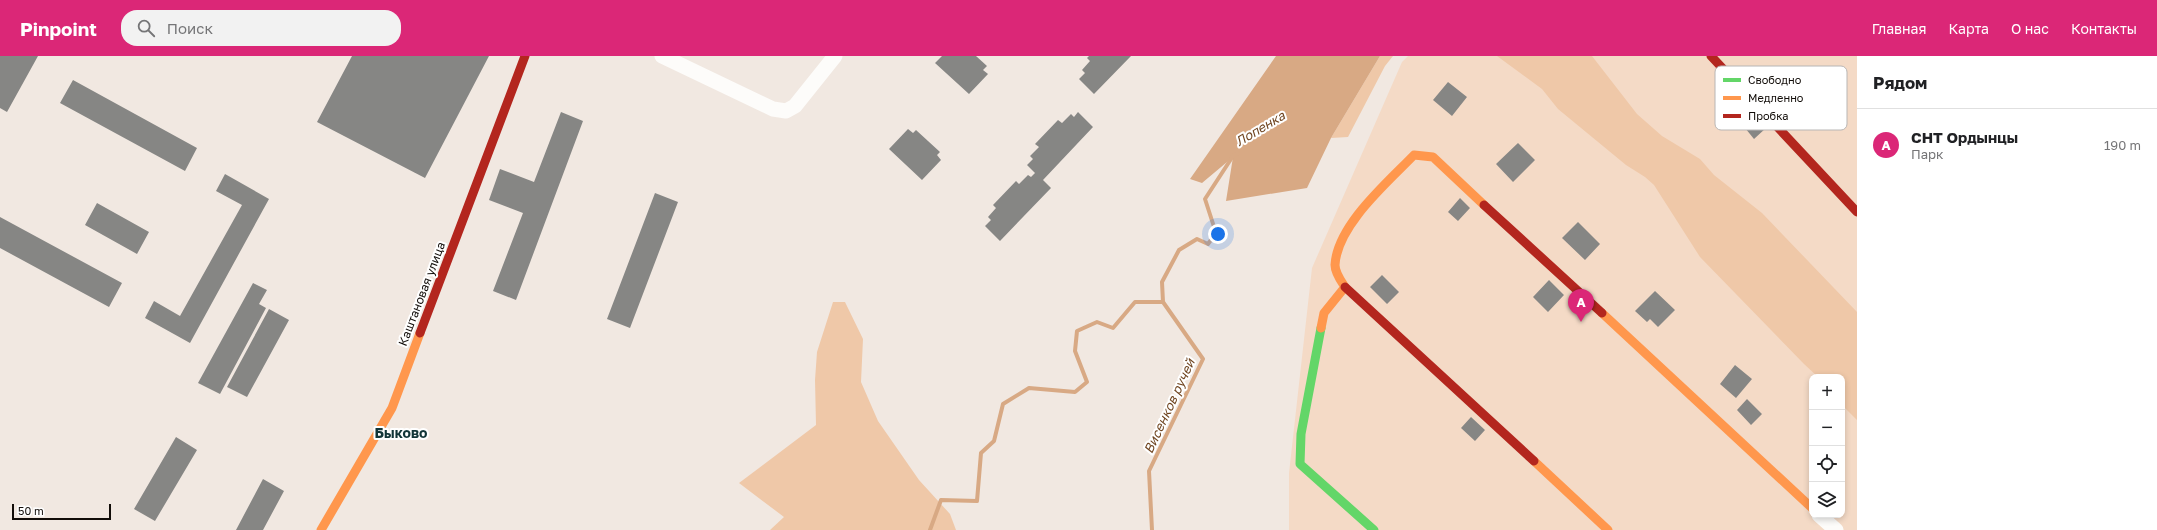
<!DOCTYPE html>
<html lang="ru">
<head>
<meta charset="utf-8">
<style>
	body { margin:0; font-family:"Golos Text",sans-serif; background:#f2f2f2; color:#202124 }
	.controls { position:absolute; right:12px; bottom:12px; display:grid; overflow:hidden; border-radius:8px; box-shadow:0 2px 6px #0003 }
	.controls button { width:36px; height:36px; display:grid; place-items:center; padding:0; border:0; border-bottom:1px solid #e0e0e0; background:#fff; color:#202124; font:20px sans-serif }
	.scale { position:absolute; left:12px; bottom:10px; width:99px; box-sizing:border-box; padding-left:4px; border:2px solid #120d09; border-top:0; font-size:11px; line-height:14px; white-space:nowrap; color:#120d09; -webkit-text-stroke:3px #fff; paint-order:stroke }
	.you { position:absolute; left:1218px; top:178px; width:14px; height:14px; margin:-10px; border:3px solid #fff; border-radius:50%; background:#1a73e8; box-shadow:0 0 0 6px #1a73e833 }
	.badge { display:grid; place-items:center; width:26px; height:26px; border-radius:50%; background:#db2777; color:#fff; font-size:13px; font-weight:700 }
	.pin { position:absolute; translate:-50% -33px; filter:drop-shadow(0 1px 2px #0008) }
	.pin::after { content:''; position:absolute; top:21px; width:14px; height:12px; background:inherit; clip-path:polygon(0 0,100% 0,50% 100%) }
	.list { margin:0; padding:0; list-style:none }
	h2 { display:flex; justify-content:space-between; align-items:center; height:52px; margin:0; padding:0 16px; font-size:17px }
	h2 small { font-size:13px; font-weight:400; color:#757577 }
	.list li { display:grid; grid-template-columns:26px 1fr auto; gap:12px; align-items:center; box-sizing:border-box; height:72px; padding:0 16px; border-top:1px solid #e0e0e0 }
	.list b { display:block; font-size:15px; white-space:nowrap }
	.list p { margin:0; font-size:13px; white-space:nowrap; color:#757577 }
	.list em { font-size:13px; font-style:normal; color:#757577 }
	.icon { flex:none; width:22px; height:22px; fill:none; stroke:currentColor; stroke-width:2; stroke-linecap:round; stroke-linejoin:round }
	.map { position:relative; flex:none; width:1857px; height:474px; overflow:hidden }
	header { display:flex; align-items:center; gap:24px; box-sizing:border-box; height:56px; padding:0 20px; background:#db2777; color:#fff }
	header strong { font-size:19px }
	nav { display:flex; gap:22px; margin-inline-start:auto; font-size:14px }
	.search { width:280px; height:36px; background:#f2f2f2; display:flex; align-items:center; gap:10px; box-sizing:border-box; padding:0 14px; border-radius:16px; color:#757577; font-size:15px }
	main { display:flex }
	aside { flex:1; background:#fff }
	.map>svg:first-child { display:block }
</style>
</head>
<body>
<header>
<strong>Pinpoint</strong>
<div class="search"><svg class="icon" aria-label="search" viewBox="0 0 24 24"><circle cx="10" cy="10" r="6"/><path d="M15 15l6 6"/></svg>Поиск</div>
<nav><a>Главная</a><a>Карта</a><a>О нас</a><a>Контакты</a></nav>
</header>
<main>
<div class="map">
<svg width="1857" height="474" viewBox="0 0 1857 474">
	<rect width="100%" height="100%" fill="#f1e8e1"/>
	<!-- green -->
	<path fill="#f4dac6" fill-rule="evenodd" d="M1408,0H1857V474H1289V417L1312,212L1402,6ZM1812,321H1842V459H1812Z"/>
	<!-- forest -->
	<path fill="#efc8a8" d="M1380,0H1393L1385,10L1348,81L1331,82Z
		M1497,0H1592L1637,58L1662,80L1700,103L1714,119L1762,157L1857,256V364L1842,349V321H1818L1804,308L1700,201L1654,129L1645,121L1626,109L1558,53L1542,33Z
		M833,246H845L863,283L861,326L878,365L919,424L950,458L956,474H770L784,461L739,427L816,369L815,324L817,296Z"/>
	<!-- water -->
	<path fill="#d8a984" d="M1276,0H1380L1331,82L1307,132L1226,145L1233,101L1202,127L1190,123Z"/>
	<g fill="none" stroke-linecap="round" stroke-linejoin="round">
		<!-- stream -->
		<path stroke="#d8a984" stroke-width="4" d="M930,474L941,444L977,445L981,397L994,385L1003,348L1029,332L1075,336L1087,326L1075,295L1077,275L1097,266L1113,272L1135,246H1163L1162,226L1179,194L1197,183L1208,188L1216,177L1205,143L1233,100L1238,97
			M1152,474L1149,415L1203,303L1163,246"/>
	</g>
	<!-- building -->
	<path fill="#868684" d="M0,0H38L7,56L0,52Z
		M352,0H489L425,122L317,66Z
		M942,0H976L987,10L983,14L988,18L969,38L935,7Z
		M1089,0H1131L1094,38L1079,23L1085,17L1082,14L1090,5L1087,2Z
		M73,24L197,92L185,115L60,47Z
		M1448,26L1467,41L1452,60L1433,44Z
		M561,56L583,65L516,244L493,235L523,157L489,144L500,113L534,126Z
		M1078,56L1093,71L1043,124L1051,132L1000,185L985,170L991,164L988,161L996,152L993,149L1016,125L1019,128L1028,119L1031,121L1035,117L1027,109L1033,103L1030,100L1039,91L1035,88L1058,64L1062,67L1071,58L1074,61Z
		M1753,57L1766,72L1754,83L1741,67Z
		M908,73L913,77L916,74L940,96L937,99L941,104L922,124L889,93Z
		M1518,87L1535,104L1513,126L1496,108Z
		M225,118L269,143L190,287L145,262L154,245L180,260L242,149L216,135Z
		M655,137L678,146L630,272L607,263Z
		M1460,142L1470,152L1458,165L1448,156Z
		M97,147L149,176L137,198L85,169Z
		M0,161L122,227L109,251L0,192Z
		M1578,166L1600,188L1585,204L1562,182Z
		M1382,219L1399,236L1387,248L1370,231Z
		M1549,224L1564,239L1548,256L1533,241Z
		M253,227L267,234L259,248L266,252L220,338L198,327Z
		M1655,235L1675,254L1658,271L1650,263L1647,266L1635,255Z
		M269,253L289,264L247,341L227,331Z
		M1735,309L1752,323L1736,342L1720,328Z
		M1747,343L1762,358L1751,369L1737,354Z
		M1471,361L1485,374L1475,385L1461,372Z
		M176,381L197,394L155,465L134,453Z
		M263,423L284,435L263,474H236Z"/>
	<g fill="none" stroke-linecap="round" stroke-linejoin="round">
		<!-- street -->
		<path stroke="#fdfcfa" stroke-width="15" d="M662,0L773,53L786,55L795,50L835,0
			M1819,459L1836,474"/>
		<!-- fast -->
		<path stroke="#63d668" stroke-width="9" d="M1321,272L1301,378L1300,408L1374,474"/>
		<!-- slow -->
		<path stroke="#ff974d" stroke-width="9" d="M1602,257L1812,452
			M1321,272L1324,257L1345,231C1341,225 1335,217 1335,209C1337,169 1388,126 1414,99L1433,101L1484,149
			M1534,405L1608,474
			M321,474L392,352L420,277"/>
		<!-- jam -->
		<path stroke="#b3261e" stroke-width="9" d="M1711,0L1857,156
			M1484,149L1602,257
			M1345,231L1534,405
			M420,277L525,0"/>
	</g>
	<g text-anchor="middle" stroke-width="4" stroke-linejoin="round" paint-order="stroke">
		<!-- street labels -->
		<g font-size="12" fill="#120d09" stroke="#fff">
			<text transform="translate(422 238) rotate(-69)" y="4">Каштановая улица</text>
		</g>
		<!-- water labels -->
		<g font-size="13" font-style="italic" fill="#6e431e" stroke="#fff">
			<text transform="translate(1260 72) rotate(-31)" y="5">Лопенка</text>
			<text transform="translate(1169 350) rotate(-65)" y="5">Висенков ручей</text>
		</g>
		<!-- quarter labels -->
		<g font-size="14" font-weight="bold" fill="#123538" stroke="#fff">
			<text x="401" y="382">Быково</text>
		</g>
	</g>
	<!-- legend -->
	<rect x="1715" y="10" width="132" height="64" rx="6" fill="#fff" stroke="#b8b6b5" stroke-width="1"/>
	<rect x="1723" y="22" width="18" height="4" fill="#63d668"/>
	<rect x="1723" y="40" width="18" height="4" fill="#ff974d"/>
	<rect x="1723" y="58" width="18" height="4" fill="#b3261e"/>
	<g font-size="11" fill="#120d09">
		<text x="1748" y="28">Свободно</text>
		<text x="1748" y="46">Медленно</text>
		<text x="1748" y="64">Пробка</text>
	</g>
</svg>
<div class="controls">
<button>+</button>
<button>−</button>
<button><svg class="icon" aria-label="locate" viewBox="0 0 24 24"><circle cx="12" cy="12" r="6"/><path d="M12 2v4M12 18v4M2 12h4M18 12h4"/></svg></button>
<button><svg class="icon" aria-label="layers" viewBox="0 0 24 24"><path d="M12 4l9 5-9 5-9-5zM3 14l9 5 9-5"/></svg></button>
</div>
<div class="scale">50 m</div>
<div class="you"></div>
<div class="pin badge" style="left:1581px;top:266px">A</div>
</div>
<aside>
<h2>Рядом<small></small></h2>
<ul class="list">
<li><span class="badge">A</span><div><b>СНТ Ордынцы</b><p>Парк</p></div><em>190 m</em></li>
</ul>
</aside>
</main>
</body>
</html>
